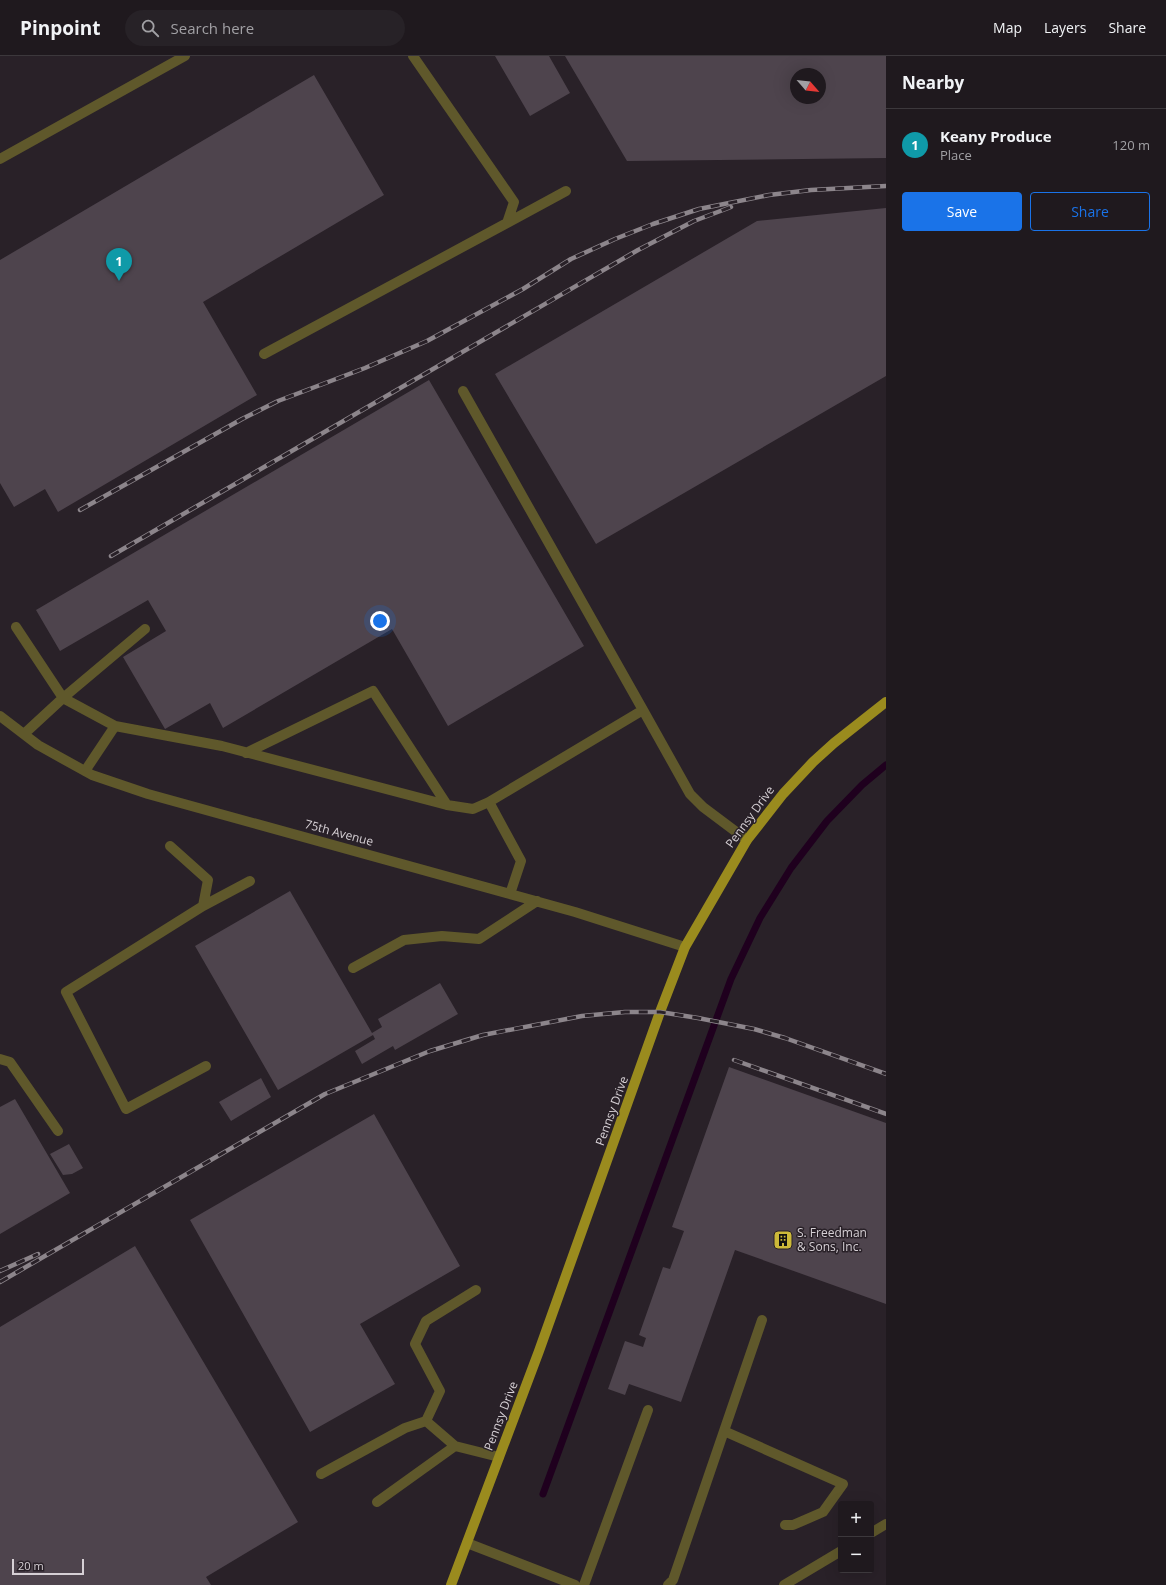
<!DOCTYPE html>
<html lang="en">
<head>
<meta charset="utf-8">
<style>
	body { margin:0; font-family:"Open Sans",sans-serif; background:#272227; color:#f1f3f6 }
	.controls { position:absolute; right:12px; bottom:12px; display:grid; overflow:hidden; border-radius:4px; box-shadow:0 4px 16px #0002 }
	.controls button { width:36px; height:36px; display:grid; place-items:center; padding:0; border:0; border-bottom:1px solid #3c383c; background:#1f191e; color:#f1f3f6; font:20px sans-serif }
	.compass { position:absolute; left:790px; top:12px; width:36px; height:36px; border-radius:50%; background:#1f191e; box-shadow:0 4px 16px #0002; rotate:118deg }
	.scale { position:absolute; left:12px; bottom:10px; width:72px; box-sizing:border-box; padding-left:4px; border:2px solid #d6d0d5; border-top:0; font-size:11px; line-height:14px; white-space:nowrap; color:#d6d0d5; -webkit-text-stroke:3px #292128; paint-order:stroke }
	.you { position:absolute; left:380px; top:565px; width:14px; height:14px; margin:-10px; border:3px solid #fff; border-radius:50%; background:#1a73e8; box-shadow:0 0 0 6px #1a73e833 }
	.badge { display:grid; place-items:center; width:26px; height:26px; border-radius:50%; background:#1a73e8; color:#fff; font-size:13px; font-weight:700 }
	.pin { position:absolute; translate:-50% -33px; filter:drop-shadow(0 1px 2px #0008) }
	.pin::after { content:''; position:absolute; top:21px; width:14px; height:12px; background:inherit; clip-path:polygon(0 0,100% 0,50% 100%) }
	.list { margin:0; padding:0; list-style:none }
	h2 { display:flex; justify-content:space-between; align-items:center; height:52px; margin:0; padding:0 16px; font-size:17px }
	h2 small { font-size:13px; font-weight:400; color:#a1a0a4 }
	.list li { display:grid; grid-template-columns:26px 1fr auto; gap:12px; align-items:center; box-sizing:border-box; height:72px; padding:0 16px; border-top:1px solid #3c383c }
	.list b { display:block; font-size:15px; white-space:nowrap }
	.list p { margin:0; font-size:13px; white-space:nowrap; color:#a1a0a4 }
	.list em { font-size:13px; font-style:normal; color:#a1a0a4 }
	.actions { display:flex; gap:8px; padding:12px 16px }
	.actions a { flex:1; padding:9px 0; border:1px solid #1a73e8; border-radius:4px; text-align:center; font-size:14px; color:#1a73e8 }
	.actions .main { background:#1a73e8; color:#fff }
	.icon { flex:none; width:22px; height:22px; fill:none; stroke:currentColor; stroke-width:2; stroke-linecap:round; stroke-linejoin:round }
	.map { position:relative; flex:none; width:886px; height:1529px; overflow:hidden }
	header { display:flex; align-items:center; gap:24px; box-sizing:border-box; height:56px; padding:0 20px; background:#1f191e; border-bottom:1px solid #3c383c }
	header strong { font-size:19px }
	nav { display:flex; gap:22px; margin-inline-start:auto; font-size:14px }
	.search { width:280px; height:36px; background:#272227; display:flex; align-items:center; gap:10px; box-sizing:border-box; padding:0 14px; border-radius:22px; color:#a1a0a4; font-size:15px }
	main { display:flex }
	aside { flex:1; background:#1f191e }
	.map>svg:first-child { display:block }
</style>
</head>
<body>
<header>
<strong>Pinpoint</strong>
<div class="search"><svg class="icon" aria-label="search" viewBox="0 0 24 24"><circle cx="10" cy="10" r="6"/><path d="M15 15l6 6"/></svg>Search here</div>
<nav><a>Map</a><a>Layers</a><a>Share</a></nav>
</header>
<main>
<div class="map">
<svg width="886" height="1529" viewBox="0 0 886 1529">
	<rect width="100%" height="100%" fill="#292128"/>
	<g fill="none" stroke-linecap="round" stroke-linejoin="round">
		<!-- stream -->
		<path stroke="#1f001e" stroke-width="7" d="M543,1438L731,923L760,862L791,812L827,765L862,729L886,709"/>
	</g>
	<!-- building -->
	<path fill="#4e444d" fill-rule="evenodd" d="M495,0H549L570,37L530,60Z
		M565,0H886V102L627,105ZM796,18H820V42H796Z
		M314,19L384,139L203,246L257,339L58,456L45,433L14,451L0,427V204Z
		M886,152V320L596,488L495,318L757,165Z
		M429,324L584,590L448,670L392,573L223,672L210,647L165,673L123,601L166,575L148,544L60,595L36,554Z
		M290,835L372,977L382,971L378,963L440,927L458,958L395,994L393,990L362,1008L355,995L375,983L373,979L278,1034L195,890Z
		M729,1011L886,1067V1248L735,1194L681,1346L629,1328L625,1339L608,1333L625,1285L643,1291L646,1282L639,1279L663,1211L670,1213L684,1175L672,1171Z
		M261,1022L271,1041L231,1065L219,1046Z
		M15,1043L70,1137L0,1178V1051Z
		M374,1058L460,1210L360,1268L395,1328L310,1376L190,1164Z
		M69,1088L83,1112L72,1118L63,1119L50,1098Z
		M135,1190L298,1466L206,1521L211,1529H0V1271Z"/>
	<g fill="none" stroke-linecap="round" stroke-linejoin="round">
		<!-- minor -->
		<path stroke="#5f582b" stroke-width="10" d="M0,103L185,0
			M507,167L566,135
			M264,298L507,167L514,146L413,0
			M463,335L643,654
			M16,571L63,642L145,573
			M0,660L38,689L92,719L148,738L575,856L685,891
			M24,678L63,642L115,670
			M246,697L373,635L447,749
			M85,715L115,670L222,690L447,749L473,753L489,746L643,654L690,738L703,751L747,784
			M489,746L521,805L510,838
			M170,790L208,824L203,850L66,936L126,1053L206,1010
			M203,850L250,825
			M353,912L404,884L442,880L479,883L537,845
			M0,1003L10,1006L58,1075
			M426,1365L440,1335L415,1288L426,1265L476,1234
			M724,1375L843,1428L823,1456L793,1469H785
			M321,1418L405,1372L426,1365L455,1390
			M377,1446L455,1390L499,1401
			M871,1477L886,1468
			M467,1487L575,1529
			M584,1529L648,1354
			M668,1529L673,1524L762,1264
			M784,1529L841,1495"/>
		<!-- major -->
		<path stroke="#9a8b1e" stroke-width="10" d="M451,1529L539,1295L660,956L685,891L747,784L783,738L813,706L834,687L886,646"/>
		<defs>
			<path id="rail" d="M80,454L242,363L278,345L365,312L427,285L523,233L571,203L615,183L653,168L699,153L769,139L811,134L886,130
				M111,500L638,194L694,165L731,151
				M734,1004L886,1058
				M0,1215L38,1198
				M0,1226L325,1038L430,995L483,979L582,960L625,956H660L698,962L754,973L785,982L886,1018"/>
		</defs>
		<!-- rail casing -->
		<use href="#rail" stroke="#8c858b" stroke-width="4.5"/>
		<!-- rail -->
		<use href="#rail" stroke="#292128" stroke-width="3" stroke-dasharray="9" stroke-linecap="butt"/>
	</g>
	<!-- icons -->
	<defs>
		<symbol id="building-square" viewBox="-11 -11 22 22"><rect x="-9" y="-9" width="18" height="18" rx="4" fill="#ccb939" stroke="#292128"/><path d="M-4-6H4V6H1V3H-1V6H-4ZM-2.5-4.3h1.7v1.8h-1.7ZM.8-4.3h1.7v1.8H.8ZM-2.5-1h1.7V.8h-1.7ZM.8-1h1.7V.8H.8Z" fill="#111"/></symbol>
	</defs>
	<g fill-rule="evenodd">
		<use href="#building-square" x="772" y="1173" width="22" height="22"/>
	</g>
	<g text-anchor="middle" stroke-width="3" stroke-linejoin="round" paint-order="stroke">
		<!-- street labels -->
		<g font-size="12" fill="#d6d0d5" stroke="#292128">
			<text transform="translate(750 761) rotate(-54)" y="4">Pennsy Drive</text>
			<text transform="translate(339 777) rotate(15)" y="4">75th Avenue</text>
			<text transform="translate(612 1055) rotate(-70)" y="4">Pennsy Drive</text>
			<text transform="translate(501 1360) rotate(-69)" y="4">Pennsy Drive</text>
		</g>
		<!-- poi labels -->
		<g font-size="12" fill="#d6d0d5" stroke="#292128" text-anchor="start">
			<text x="797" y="1181">S. Freedman<tspan x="797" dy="14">&amp; Sons, Inc.</tspan></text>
		</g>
	</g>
</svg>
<div class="controls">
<button>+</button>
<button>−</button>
</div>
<svg class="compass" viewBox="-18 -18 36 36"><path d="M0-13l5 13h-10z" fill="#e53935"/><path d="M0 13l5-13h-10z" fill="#a1a0a4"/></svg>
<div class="scale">20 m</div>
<div class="you"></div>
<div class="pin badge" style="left:119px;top:225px;background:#0f9aa8">1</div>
</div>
<aside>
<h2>Nearby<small></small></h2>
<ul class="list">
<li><span class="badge" style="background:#0f9aa8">1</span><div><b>Keany Produce</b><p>Place</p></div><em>120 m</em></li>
</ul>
<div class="actions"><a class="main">Save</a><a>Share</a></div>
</aside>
</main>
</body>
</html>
